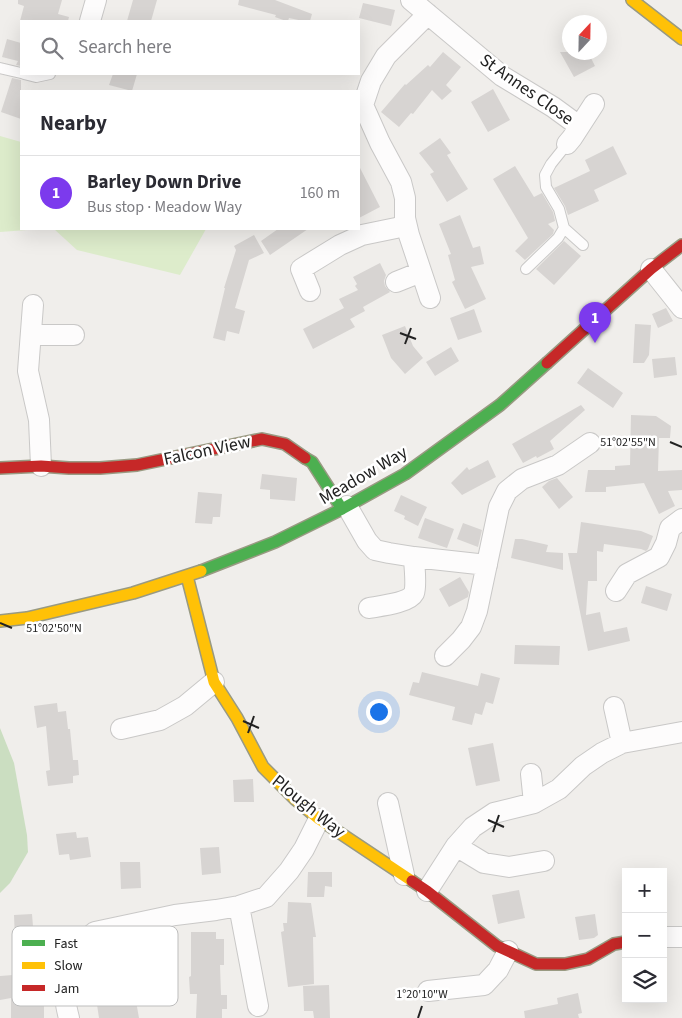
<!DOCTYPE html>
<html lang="en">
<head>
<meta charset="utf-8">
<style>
	body { margin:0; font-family:"Source Sans 3",sans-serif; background:#f7f7f7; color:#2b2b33 }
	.controls { position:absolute; right:15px; bottom:15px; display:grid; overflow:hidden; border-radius:0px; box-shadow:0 5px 20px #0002 }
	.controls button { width:45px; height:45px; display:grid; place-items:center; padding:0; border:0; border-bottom:1px solid #e1e1e2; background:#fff; color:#2b2b33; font:25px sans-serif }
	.compass { position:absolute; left:562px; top:15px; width:45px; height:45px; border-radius:50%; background:#fff; box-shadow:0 5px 20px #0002; rotate:22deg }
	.you { position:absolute; left:378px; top:711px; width:18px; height:18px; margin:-12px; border:4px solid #fff; border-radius:50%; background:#1a73e8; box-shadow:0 0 0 8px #1a73e833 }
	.badge { display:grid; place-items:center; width:32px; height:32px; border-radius:50%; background:#7c3aed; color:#fff; font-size:16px; font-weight:700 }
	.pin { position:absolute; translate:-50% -41px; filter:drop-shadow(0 1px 2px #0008) }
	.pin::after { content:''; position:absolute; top:26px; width:18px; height:15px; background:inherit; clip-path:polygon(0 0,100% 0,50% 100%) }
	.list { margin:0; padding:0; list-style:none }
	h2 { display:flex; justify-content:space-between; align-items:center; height:65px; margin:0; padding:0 20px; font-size:21px }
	h2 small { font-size:16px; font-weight:400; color:#7c7c81 }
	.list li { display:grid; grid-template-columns:32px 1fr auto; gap:15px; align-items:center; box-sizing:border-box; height:75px; padding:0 20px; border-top:1px solid #e1e1e2 }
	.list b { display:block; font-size:19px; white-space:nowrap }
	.list p { margin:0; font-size:16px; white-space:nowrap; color:#7c7c81 }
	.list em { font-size:16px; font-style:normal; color:#7c7c81 }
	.icon { flex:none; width:28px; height:28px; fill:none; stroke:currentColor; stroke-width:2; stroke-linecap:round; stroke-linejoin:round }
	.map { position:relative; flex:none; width:682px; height:1018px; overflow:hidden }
	.search { position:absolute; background:#fff; box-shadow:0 5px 20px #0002; left:20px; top:20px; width:340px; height:55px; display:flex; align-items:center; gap:12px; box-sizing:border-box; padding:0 18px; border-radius:0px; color:#7c7c81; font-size:19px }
	.panel { position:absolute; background:#fff; box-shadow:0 5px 20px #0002; left:20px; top:90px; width:340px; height:140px; border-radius:0px }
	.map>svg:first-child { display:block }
</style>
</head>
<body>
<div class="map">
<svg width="682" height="1018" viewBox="0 0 682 1018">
	<rect width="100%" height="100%" fill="#f0eeeb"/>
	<!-- grass -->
	<path fill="#ddeccb" d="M0,136L21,142V229H41L0,232Z
		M54,229H206L180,275L77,250Z"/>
	<!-- forest -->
	<path fill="#cbdec1" d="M0,728L14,763L27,835L28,852L10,883L0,893Z"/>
	<!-- building -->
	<path fill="#d7d4d2" d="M18,0H62L58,14L69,17L68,21H20L24,6L18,4Z
		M133,0H157L151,21H127Z
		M239,0H275L312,14L310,21H303L289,18L288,21H286L275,17L276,15L238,5Z
		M363,3L395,10L391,26L359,18Z
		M7,39L21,43V66L16,65L18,61L2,57Z
		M443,52L461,67L446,85L452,91L442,100L432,90L413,114L411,113L399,127L381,112L405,84L406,85L428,65L430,67Z
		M560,52H588L595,66L574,77Z
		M113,74H137L132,91L109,85Z
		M12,78L21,80V119L1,112Z
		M493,89L510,120L488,132L471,102Z
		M440,138L451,153L447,155L468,189L447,202L430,174L434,172L419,153Z
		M613,146L627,174L594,190L599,201L568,215L565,206L554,188L590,171L585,160Z
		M359,166L380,207L359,218Z
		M515,166L534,197L542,193L553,212L555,221L548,224L554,230L553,234L525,260L515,251L528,238L493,179Z
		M460,215L473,248L480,246L484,264L471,267L486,299L465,309L452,282L455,280L448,255L451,254L439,224Z
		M278,229H308L270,255L261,241Z
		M254,235L264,253L249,260L235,308L245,311L239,334L227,331L225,341L213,338L225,288H224L236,250L234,246Z
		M564,241L581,256L554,285L536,269Z
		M380,263L386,275L384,281L385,286L390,292L363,307L365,311L350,319L355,327L313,349L303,329L344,308L339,299L358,290L355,286L357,284L353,277Z
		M666,308L673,321L658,328L652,314Z
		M474,309L482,332L458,340L450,318Z
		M635,324L651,325L649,355L644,363H633Z
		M405,326L413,346L423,358L405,374L391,358L382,335Z
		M451,347L459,361L435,376L426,362Z
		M675,357L677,375L654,378L652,359Z
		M588,368L623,393L613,408L577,383Z
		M581,405L585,410L550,441L554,449L537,458L536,456L523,463L512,444Z
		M631,415L656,416L671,426L670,438H659L658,471L682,470V490L668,491L675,506L659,514L644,483L606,487V492H585L588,470H615V466L630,465Z
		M488,460L496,477L462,495L451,483L467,467L469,470Z
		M262,474L297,478L295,501L270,499V490L260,489Z
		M557,478L573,497L559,509L542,487L549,481Z
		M198,492L222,494L220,517H213L212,524L195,523Z
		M401,495L427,507L418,526L404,519L405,516L394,511Z
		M425,518L454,529L447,548L418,538Z
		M581,522L641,531L653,536L648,549L646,551L641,549L604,544L603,552L597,551V581H588L586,615L600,612L604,632L627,627L630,641L588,651L568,553H577Z
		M463,523L482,530L478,547L457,539Z
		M515,539H522L548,545L546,552L563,553V570L511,558Z
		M460,577L469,592L468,597L449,607L439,589Z
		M646,586L672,594L667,611L641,603Z
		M515,645L560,646L559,665L514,664Z
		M422,672L478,686L481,673L500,678L493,704L486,702L482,715L475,713L472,725L452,720L455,707L409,695L413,682L419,683Z
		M57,703L58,712L66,711L68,729H70L73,760H78L79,775L73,776V783L48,786L46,771L50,770L46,726L37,728L34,706Z
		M493,743L500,781L476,786L468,748Z
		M253,779L254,802H234L233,780Z
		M76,832L77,838L88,837L91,857L70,860L69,854L59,855L56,834Z
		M219,847L221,873L202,875L200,848Z
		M120,862H140L141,888L121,889Z
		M308,872H332V887L325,886L324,897H307Z
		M519,890L525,918L498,924L492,895Z
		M288,902L311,903L316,937H313L314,984L288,987L281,932L284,931L283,923H287Z
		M32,914L34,939L15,940L14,915Z
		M595,914L598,935L594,938L579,940L575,917Z
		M191,932H216V939H224V965H220L221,995H227V1009H222V1018H196L197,994H190L189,977L191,976Z
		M111,944L135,945L133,970L136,969L139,989L134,990L139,1018H99L96,998L104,997L101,973L108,972Z
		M13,975L16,997L44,996V1018H11V998L0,1000V976Z
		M329,985L330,1018H314L313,1011H304L303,986Z
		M578,993L582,1013L578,1014L579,1018H525L524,1011L558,1004L557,998Z"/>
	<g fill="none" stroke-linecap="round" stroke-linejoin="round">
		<defs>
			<path id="lane" d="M0,68L21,73
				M24,74L36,77L50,74
				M564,228L583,245
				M526,269L558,238L564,228L559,209L546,187L545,175L551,164L567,144"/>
			<path id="street" d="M411,0L502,76L553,107L579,126
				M428,14L386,56L371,81L363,105L380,143L401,182L405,198V218L409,235L430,298
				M90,21L96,0
				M567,144L572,138L594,104
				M651,269L682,308
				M396,282L421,272
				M310,291L301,269L340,245L362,235L396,228L406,225
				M33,305L28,371L39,420L41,466
				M31,335H74
				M347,506L367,541L375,550L389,553L414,557L487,565
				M616,591L627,574L659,557L666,543L670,528L682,519
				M369,608C380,606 409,603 414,593C417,585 414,565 414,557
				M445,656L461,640L471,627L477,611L499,507L507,491L522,479L558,465L590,443
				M614,707L622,743
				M121,729L160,720L185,706L214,682
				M531,774L534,803
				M388,803L404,875
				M456,846L484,863L509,867L544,861
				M427,891L456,846L473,827L494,813L534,803L559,789L583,766L602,753L622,743L682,732
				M239,906L258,1006
				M663,937H682
				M428,991L484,985L498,970L508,951
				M69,1018C67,1011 66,1005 65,998C61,972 74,947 95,932L175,915L216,910L239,906L266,897L289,871L304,849L319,819"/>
			<path id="fast" d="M305,458L312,462L342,509
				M201,571L275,542L342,509L405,474L500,405L547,363"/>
			<path id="slow" d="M632,0L682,39
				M187,576L214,682L237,718L263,767L295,799L319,819L412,881
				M0,621L27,618L133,593L201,571"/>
			<path id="jam" d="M547,363L651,269L682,245
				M0,468L41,466L69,468H100L137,465L262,439L285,444L305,458
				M412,881L427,891L497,946L536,964H565L588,959L614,944L626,942"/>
		</defs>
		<!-- lane casing -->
		<use href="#lane" stroke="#c9c8c7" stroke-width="12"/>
		<!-- street casing -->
		<use href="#street" stroke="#c9c8c7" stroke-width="22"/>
		<!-- fast casing -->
		<use href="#fast" stroke="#999a82" stroke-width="14"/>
		<!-- slow casing -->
		<use href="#slow" stroke="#999a82" stroke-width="14"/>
		<!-- jam casing -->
		<use href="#jam" stroke="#999a82" stroke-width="14"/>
		<!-- lane -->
		<use href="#lane" stroke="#fdfcfc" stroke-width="10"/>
		<!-- street -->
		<use href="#street" stroke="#fdfcfc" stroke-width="20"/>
		<!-- fast -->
		<use href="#fast" stroke="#4caf50" stroke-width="11"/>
		<!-- slow -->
		<use href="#slow" stroke="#ffc107" stroke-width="11"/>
		<!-- jam -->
		<use href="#jam" stroke="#c62828" stroke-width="11"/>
	</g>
	<!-- ticks -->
	<path fill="none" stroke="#222" stroke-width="2" d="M400,333L416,339M405,344L411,328M670,442L682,447M0,623L12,628M243,721L259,728M248,733L254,716M488,820L504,827M493,832L499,815M418,1018L422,1006"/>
	<g text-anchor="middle" stroke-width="5" stroke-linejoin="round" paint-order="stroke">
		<!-- street labels -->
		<g font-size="18" fill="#222" stroke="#fff">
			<text transform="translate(527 89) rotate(35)" y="6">St Annes Close</text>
			<text transform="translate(207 450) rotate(-12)" y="6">Falcon View</text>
			<text transform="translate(363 475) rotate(-30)" y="6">Meadow Way</text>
			<text transform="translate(309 806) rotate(39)" y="6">Plough Way</text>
		</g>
	</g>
	<!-- legend -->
	<rect x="12" y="926" width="166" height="80" rx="8" fill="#fff" stroke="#bdbdbd" stroke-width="1"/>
	<rect x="22" y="940" width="23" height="6" fill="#4caf50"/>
	<rect x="22" y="962" width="23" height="7" fill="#ffc107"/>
	<rect x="22" y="985" width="23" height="6" fill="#c62828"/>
	<g font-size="14" fill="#222">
		<text x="54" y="948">Fast</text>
		<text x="54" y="970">Slow</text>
		<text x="54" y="993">Jam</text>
	</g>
	<g font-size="12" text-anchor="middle" fill="#222" stroke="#fff" stroke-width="5" stroke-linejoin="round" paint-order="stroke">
		<text x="628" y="446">51°02'55"N</text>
		<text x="54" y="632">51°02'50"N</text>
		<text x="422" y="998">1°20'10"W</text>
	</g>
</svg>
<div class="controls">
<button>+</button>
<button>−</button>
<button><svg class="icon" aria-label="layers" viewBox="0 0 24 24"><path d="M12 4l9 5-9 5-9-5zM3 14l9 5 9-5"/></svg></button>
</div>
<svg class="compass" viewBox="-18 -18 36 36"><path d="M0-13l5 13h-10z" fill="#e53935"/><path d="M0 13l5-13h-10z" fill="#7c7c81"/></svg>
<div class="you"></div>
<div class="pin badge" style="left:595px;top:343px">1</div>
<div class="search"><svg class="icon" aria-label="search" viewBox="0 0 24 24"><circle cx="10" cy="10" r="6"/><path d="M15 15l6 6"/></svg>Search here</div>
<section class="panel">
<h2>Nearby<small></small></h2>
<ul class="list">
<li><span class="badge">1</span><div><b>Barley Down Drive</b><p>Bus stop · Meadow Way</p></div><em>160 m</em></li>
</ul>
</section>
</div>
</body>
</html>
